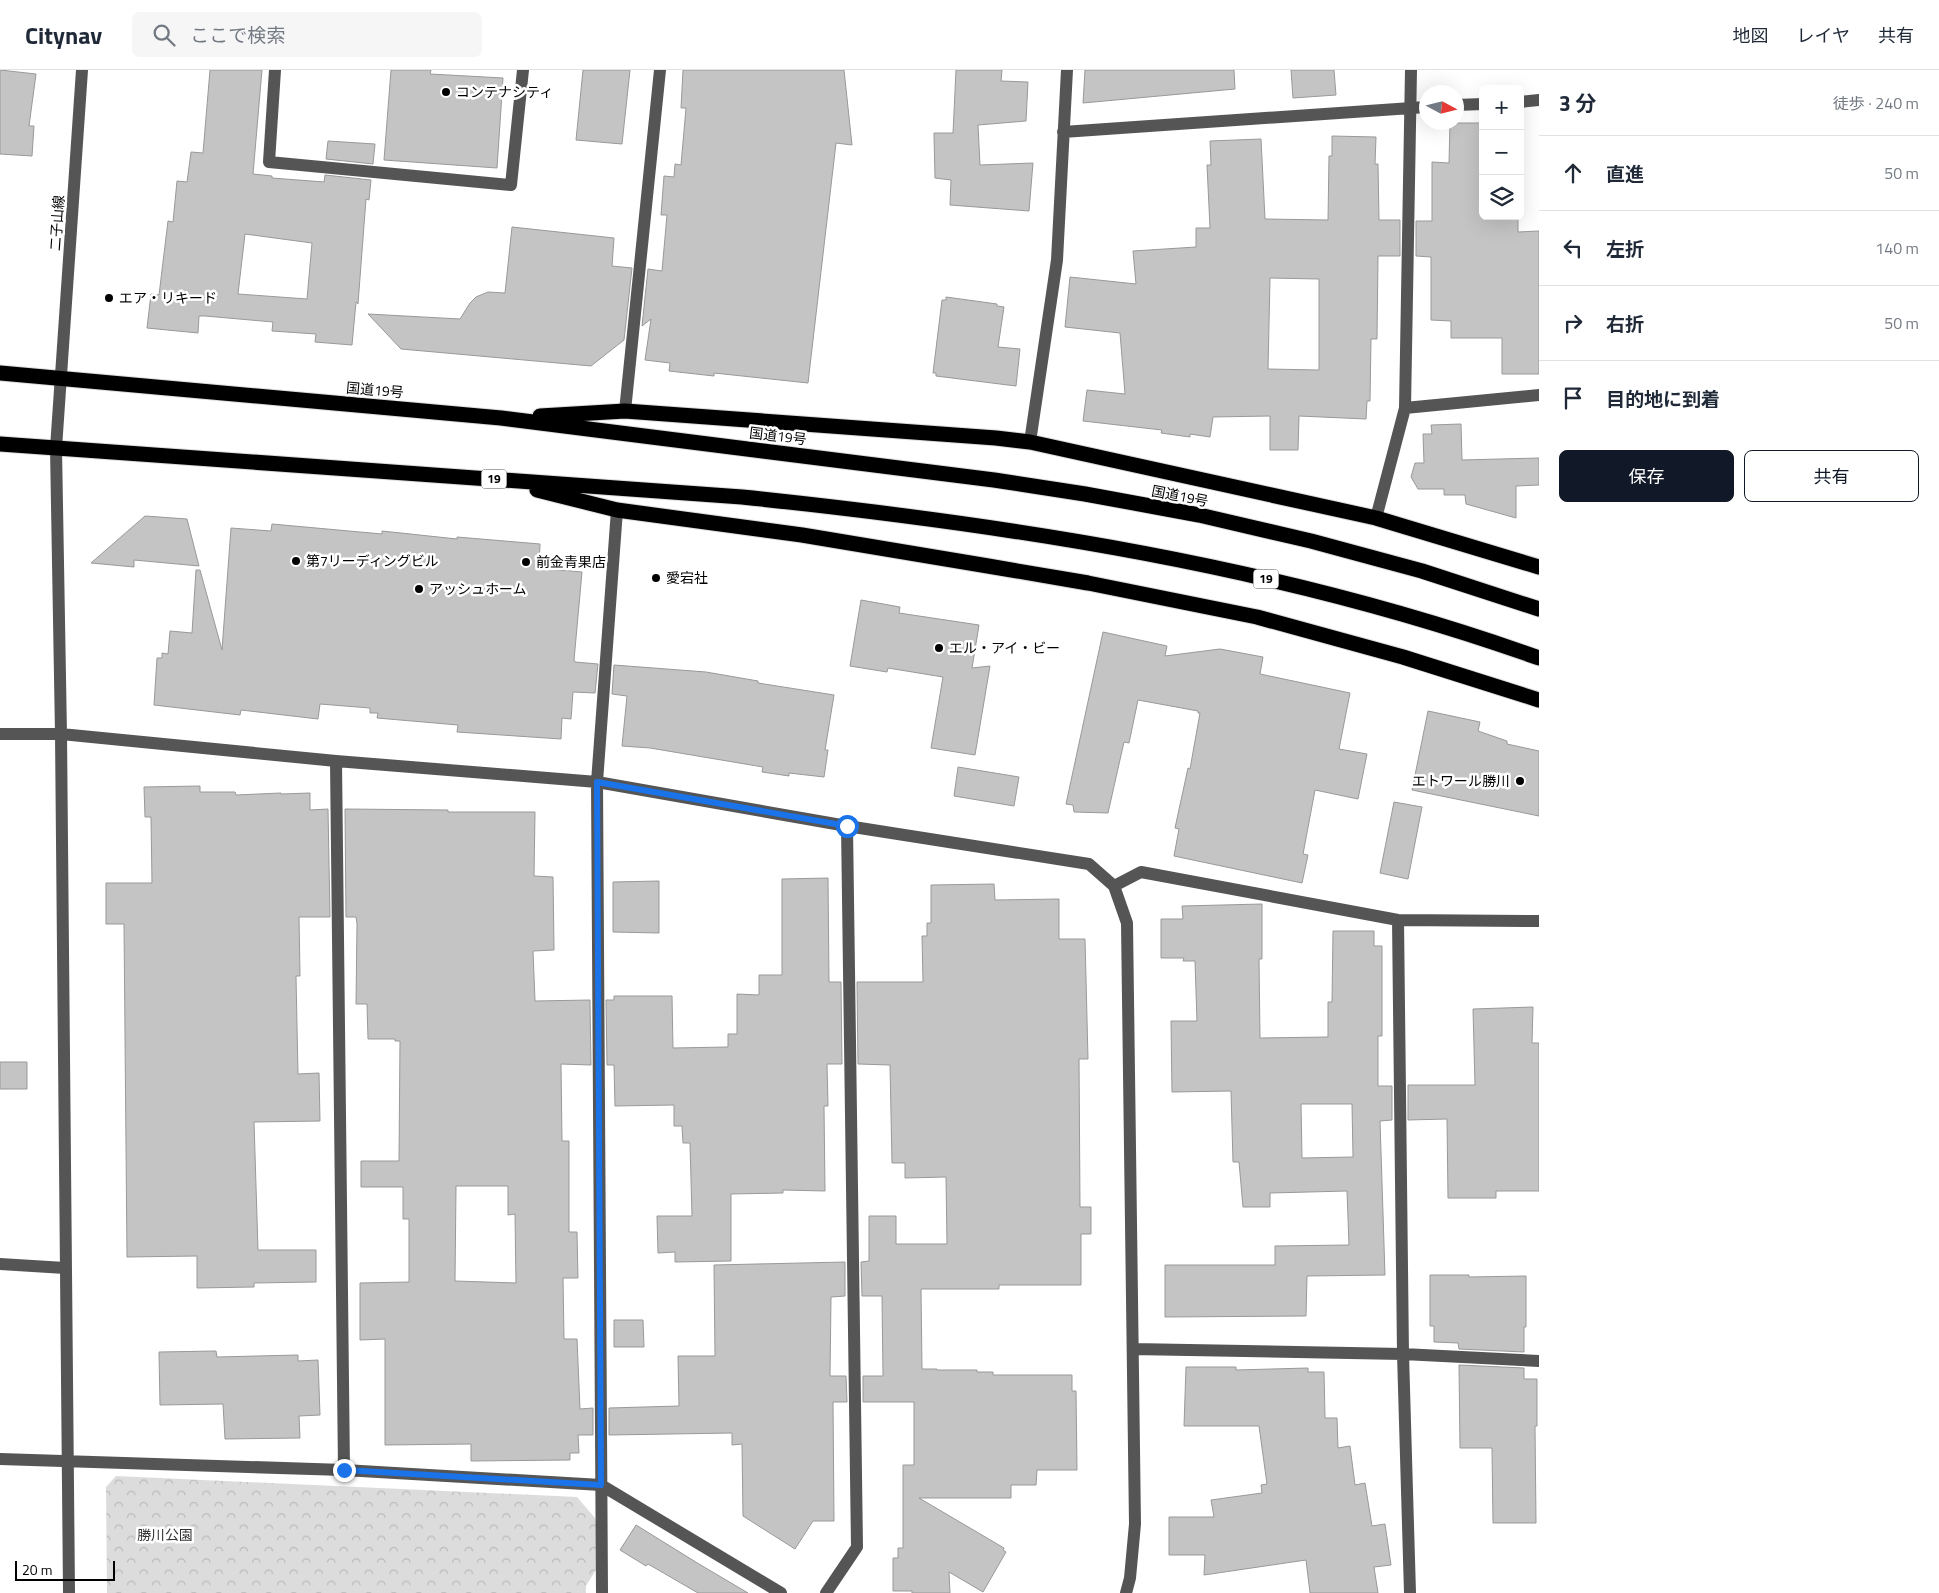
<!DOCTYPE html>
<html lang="ja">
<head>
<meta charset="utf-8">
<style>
	body { margin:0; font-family:"Titillium Web","Noto Sans JP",sans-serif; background:#f6f6f7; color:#1f2937 }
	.controls { position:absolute; right:15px; top:15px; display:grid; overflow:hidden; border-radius:8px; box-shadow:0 5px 20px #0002 }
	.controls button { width:45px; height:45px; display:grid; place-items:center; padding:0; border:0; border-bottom:1px solid #e0e1e3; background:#fff; color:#1f2937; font:25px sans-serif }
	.compass { position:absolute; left:1419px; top:15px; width:45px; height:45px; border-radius:50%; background:#fff; box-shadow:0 5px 20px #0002; rotate:97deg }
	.scale { position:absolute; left:15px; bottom:12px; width:100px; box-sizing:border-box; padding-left:5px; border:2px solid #000; border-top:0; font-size:14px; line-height:18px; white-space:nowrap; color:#000; -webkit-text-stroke:4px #fff; paint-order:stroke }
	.stop { position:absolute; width:15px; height:15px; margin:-11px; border:4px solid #1a73e8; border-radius:50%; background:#fff }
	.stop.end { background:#1a73e8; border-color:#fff; box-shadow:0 1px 5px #0008 }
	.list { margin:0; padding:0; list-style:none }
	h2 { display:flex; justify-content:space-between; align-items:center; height:65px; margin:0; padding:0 20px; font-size:21px }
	h2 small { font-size:16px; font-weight:400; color:#747a83 }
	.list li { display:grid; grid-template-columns:32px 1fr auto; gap:15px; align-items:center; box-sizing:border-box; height:75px; padding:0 20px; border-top:1px solid #e0e1e3 }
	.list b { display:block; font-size:19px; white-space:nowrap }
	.list em { font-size:16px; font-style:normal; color:#747a83 }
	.actions { display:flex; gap:10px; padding:15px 20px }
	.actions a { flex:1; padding:11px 0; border:1px solid #111827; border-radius:8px; text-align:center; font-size:18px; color:#111827 }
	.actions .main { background:#111827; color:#fff }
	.icon { flex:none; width:28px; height:28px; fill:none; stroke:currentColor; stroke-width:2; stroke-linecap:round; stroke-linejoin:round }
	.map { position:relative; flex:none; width:1539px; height:1523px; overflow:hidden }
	header { display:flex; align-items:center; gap:30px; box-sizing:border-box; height:70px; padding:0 25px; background:#fff; border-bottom:1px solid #e0e1e3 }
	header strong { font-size:24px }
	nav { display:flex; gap:28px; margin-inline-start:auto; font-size:18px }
	.search { width:350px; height:45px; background:#f6f6f7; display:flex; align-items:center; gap:12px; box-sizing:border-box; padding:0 18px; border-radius:8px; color:#747a83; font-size:19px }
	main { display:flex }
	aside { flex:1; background:#fff }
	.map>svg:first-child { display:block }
</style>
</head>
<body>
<header>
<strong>Citynav</strong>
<div class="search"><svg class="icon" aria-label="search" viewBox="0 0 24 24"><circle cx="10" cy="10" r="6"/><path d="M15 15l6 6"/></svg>ここで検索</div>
<nav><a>地図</a><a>レイヤ</a><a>共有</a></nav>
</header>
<main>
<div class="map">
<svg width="1539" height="1523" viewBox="0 0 1539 1523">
	<defs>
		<pattern id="park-crowns" width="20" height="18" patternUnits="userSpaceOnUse" patternTransform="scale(1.25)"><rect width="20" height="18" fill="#dcdcdc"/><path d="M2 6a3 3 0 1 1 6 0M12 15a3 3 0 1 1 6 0" fill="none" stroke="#bbb"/></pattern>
	</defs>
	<rect width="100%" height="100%" fill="#fff"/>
	<!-- park -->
	<path fill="url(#park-crowns)" d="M116,1406L577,1427L595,1448L600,1471L597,1498L586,1516V1523H107L106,1417Z"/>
	<!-- building -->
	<path fill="#c4c4c4" stroke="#999" fill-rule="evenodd" d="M0,0L36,4L29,56H34L32,86L0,84Z
		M210,0H262L253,104L272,106V108L324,112L325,105L371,110L369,130L366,129L358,234L356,232L352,275L315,272L316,264L272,261L273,252L205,246H199L198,263L147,258L151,224L159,225L168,151L173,152L177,111L187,112L191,82L203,83ZM245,164L312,173L307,229L238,224Z
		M391,0H431L430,4L503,8L497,98L384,90Z
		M583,0H630L622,74L576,70Z
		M683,0H844L852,75L836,73L808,313L714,303V306L669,301L670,293L645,290L651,249L642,256L648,199L662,201L667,145H661L664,106L674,107L675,94L681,95L686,38H681Z
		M956,0H1002L1001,11L1028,12L1026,51L978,55L980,95L1033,93L1029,141L950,135L951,110L935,108L934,63H953Z
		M1085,0H1234L1235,19L1083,33Z
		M1291,0H1334L1336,25L1293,28Z
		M1450,53H1483V146H1518V162L1539,161V304H1502V268H1451V251L1431,250V187L1416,186V151H1432V92L1449,93Z
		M1332,66L1376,67L1375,94H1378L1379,150H1400V186H1378L1377,269H1371L1370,331H1367L1366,349L1299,346L1298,380H1270V346L1213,347L1210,367L1190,364V367L1161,363L1162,360L1083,351L1087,320L1125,324L1120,263L1065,257L1070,207L1136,214L1133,181L1196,177V158H1210L1207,95H1211L1210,71L1261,69L1265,149L1328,150L1329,86H1332ZM1270,208L1319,209V300L1268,299Z
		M328,71L375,74L373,94L326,89Z
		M512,157L614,168L612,196L632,198L624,270L591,296L401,279L368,244L460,249L470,233L476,227L488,222L505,223Z
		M946,227L997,234V236L1004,237L998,277L1020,279L1016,316L936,306V303H933L942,230H946Z
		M1461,354L1462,390L1539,388V415L1516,416V448L1466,434L1465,425H1444V419H1418L1411,407L1415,393H1424L1423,364H1432L1431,355Z
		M145,446L187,449L199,496L134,490V497L91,493Z
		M272,454L382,464V461L457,469V467L540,474L539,498L582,502L574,590L575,592L598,594L595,623L573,622L571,649L562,648L561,669L457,662L458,655L377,648L378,643H370V638L320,634L318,649L241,640L240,645L154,635L157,588H162V583L168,584L170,561L192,563L196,500H200L222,580L231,458L271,461Z
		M861,530L900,537L899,543L979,555L972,598L990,596L975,685L931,678L943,607L888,598L887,602L850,596Z
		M1103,562L1167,576L1165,586L1220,579L1263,587L1260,604L1350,623L1339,679L1367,684L1358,729L1315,720L1303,784L1308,785L1302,813L1174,786L1179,759L1175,758L1188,698L1190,699L1200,643H1198V641L1138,630L1129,673L1124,672L1108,743L1074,742L1073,735L1066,734Z
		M614,595L706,602L758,611V613L834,625L825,680H828L824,707L789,703V706L762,702L763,697L650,678L622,676L627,626L612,624Z
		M1428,641L1480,652L1478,661L1507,671V674L1539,681V746L1412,720Z
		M958,697L1019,707L1014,736L954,726Z
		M200,716V722H235L236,725L281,723V724L310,723V740L328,739L330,847H299L300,906H296L298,1004L319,1003L320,1051L254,1052L258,1180H316V1212L254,1213V1217L197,1218V1186L127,1187L124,854H106V813H152L151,747H145L144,717Z
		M1394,732L1422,737L1408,809L1380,803Z
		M345,739L448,740V742H535L534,806L553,807L554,880L533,881L535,931L590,930L591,995L561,994L562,1071H569V1162H577L578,1208H563L564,1269H577L580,1339L593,1338V1365H578L579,1383H570V1390L471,1391V1374L385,1375V1269L360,1270V1213L409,1212V1149H403V1117H361V1091H399L400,971H395V969H368L367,934H356L357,854L356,847H346ZM456,1116H508V1145L515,1144L516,1213L455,1211Z
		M828,808L829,912H841L842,994H827L828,1036H824L825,1121L783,1120V1123L731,1124V1191L675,1192V1182L658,1183L657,1146H692L690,1073H683L682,1056H674V1035L615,1036L614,995H607L606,930H614V926H672L673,978L728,977V964H737V924L759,925V905H782V809Z
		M659,811V863L613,862V812Z
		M994,814L995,830L1059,829V869H1085L1088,989H1079L1080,1137H1091V1164H1081V1215H999V1219H921L922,1299H937V1300H977V1302H993V1305H1072V1321H1076L1077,1400H1037L1036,1415H1011V1428H919L1004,1478L1003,1480L1006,1482L983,1522L949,1502L950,1523H912V1521H893V1488H898V1478H903V1395H914V1332H863V1306H883L882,1226H862L861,1192L869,1191V1146H896V1174H947L946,1107L905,1108V1093H892L890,995L858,994L857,912H923L922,866H927V853H931V815Z
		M1262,834V889H1259L1260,968L1328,967V932H1332L1333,861H1374V876H1382V966H1378V1016H1392V1050L1380,1051L1385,1205L1307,1206L1306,1246L1165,1247V1195H1275V1176L1349,1175L1347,1121L1270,1123V1137H1243L1239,1092H1233L1231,1021L1172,1022L1171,951H1197L1195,891H1183L1184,888H1161V849H1183L1182,836ZM1301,1034H1352L1353,1087L1302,1088Z
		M1533,937L1532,973H1539V1121H1496V1128H1448L1447,1049L1408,1050V1015H1475L1473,939Z
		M0,992H27V1019H0Z
		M845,1192V1226L831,1227L830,1306H846L847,1332H833L834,1451H813L795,1479L743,1446L742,1374L732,1375V1363L609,1365V1338L679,1336L678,1286H715L714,1195Z
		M1430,1205H1469V1207L1526,1206V1257H1524V1282L1459,1279L1458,1273L1434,1272V1256H1430Z
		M614,1250H643L644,1277H614Z
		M216,1281L217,1287L298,1285V1291L318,1290L320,1345L299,1346L300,1368L225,1369L223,1334L160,1335L159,1282Z
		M1459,1295L1524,1298V1309H1537V1356H1535L1536,1453H1493L1492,1378H1460Z
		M1186,1297H1236V1300L1308,1298V1302H1324L1325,1348H1337L1338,1378L1350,1376L1355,1415L1365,1413L1372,1456L1385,1454L1391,1495L1374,1497L1378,1523H1310L1306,1490L1204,1505L1205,1485H1169V1447H1214L1211,1430L1262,1423L1261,1415L1267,1414L1259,1356H1184Z
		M636,1455L699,1494L748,1523H698L648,1494L646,1496L620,1480Z"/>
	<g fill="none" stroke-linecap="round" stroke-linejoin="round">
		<defs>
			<path id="highway" d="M0,303L501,348L994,410L1085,424L1199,445L1311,471L1422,501L1539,539
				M540,346L625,341L996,368L1030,372L1376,448L1539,497
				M0,374L742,427C1012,455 1282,496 1539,588
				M537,420L617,440L802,465L988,496L1088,513L1257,547L1403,587L1539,630"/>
		</defs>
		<!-- highway casing -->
		<use href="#highway" stroke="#dbdbdb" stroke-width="17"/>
		<!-- minor -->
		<path stroke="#555" stroke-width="12" d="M275,0L269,92L511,115L523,0
			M1520,32L1539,30
			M1456,35L1483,34
			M1063,62L1426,37
			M1405,338L1539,325
			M625,341L660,0
			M1030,372L1057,190L1067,0
			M1376,448L1405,338L1411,0
			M0,664H61L336,691L597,712L847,756L1089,794L1114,816L1127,853L1135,1454L1130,1508L1126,1523
			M336,691L344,1400
			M1114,816L1141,802L1398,850L1539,851
			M1398,850L1403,1284L1410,1523
			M0,1194L65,1198
			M1133,1279L1403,1284L1539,1291
			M0,1389L344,1400L601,1415L781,1523
			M69,1523L61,664L56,378L82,0
			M602,1523L597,712L617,440
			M826,1523L857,1477L847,756"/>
		<!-- highway -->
		<use href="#highway" stroke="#000" stroke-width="15"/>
	</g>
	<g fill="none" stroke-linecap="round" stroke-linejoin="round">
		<!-- route -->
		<path stroke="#1a73e8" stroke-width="6" d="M344,1400L601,1415L597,712L847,756"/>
	</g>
	<!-- markers -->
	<g fill="#000" stroke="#fff" stroke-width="2">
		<circle cx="446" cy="22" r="5"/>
		<circle cx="109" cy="228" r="5"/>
		<circle cx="296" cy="491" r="5"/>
		<circle cx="526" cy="492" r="5"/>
		<circle cx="656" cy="508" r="5"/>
		<circle cx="419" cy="519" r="5"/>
		<circle cx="939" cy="578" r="5"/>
		<circle cx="1520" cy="711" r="5"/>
	</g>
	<g text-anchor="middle" stroke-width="5" stroke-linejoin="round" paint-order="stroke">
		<!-- shield labels -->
		<g fill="#fff" stroke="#4c4c4c" stroke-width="1">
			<rect x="481.5" y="399.5" width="25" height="19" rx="4"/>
			<rect x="1253.5" y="499.5" width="25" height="19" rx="4"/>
		</g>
		<g font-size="12" font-weight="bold" fill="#000">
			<text x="494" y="413">19</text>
			<text x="1266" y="513">19</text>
		</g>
		<!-- poi labels -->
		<g font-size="14" fill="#000" stroke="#fff" text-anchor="start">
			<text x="456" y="27">コンテナシティ</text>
			<text x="119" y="233">エア・リキード</text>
			<text x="306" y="496">第7リーディングビル</text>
			<text x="536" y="497">前金青果店</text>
			<text x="666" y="513">愛宕社</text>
			<text x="429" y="524">アッシュホーム</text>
			<text x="949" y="583">エル・アイ・ビー</text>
			<text x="1510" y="716" text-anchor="end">エトワール勝川</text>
		</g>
		<!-- street labels -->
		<g font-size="14" fill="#000" stroke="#fff">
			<text transform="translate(57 153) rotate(-86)" y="5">二子山線</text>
			<text transform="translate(375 320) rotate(5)" y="5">国道19号</text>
			<text transform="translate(778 366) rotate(7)" y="5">国道19号</text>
			<text transform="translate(1180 426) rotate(11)" y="5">国道19号</text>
		</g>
		<!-- park labels -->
		<g font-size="14" fill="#333" stroke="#fff">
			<text x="165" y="1470">勝川公園</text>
		</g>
	</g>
</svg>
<div class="controls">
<button>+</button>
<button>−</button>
<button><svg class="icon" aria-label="layers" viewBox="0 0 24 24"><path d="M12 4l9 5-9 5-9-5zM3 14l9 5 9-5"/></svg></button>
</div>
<svg class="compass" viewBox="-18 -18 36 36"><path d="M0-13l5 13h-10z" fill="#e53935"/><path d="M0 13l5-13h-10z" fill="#747a83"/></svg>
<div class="scale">20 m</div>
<div class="stop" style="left:847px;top:756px"></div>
<div class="stop end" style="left:344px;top:1400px"></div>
</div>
<aside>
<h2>3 分<small>徒歩 · 240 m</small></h2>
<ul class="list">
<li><svg class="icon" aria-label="ahead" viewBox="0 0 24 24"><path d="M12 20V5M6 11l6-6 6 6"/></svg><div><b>直進</b></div><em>50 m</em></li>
<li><svg class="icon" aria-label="left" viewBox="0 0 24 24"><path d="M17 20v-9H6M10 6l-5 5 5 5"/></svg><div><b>左折</b></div><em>140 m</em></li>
<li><svg class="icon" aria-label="right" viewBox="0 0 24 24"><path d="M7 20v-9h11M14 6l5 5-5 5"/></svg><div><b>右折</b></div><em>50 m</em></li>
<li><svg class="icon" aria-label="arrive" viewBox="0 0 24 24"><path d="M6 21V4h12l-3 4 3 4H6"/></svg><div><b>目的地に到着</b></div></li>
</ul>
<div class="actions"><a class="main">保存</a><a>共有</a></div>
</aside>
</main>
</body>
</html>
